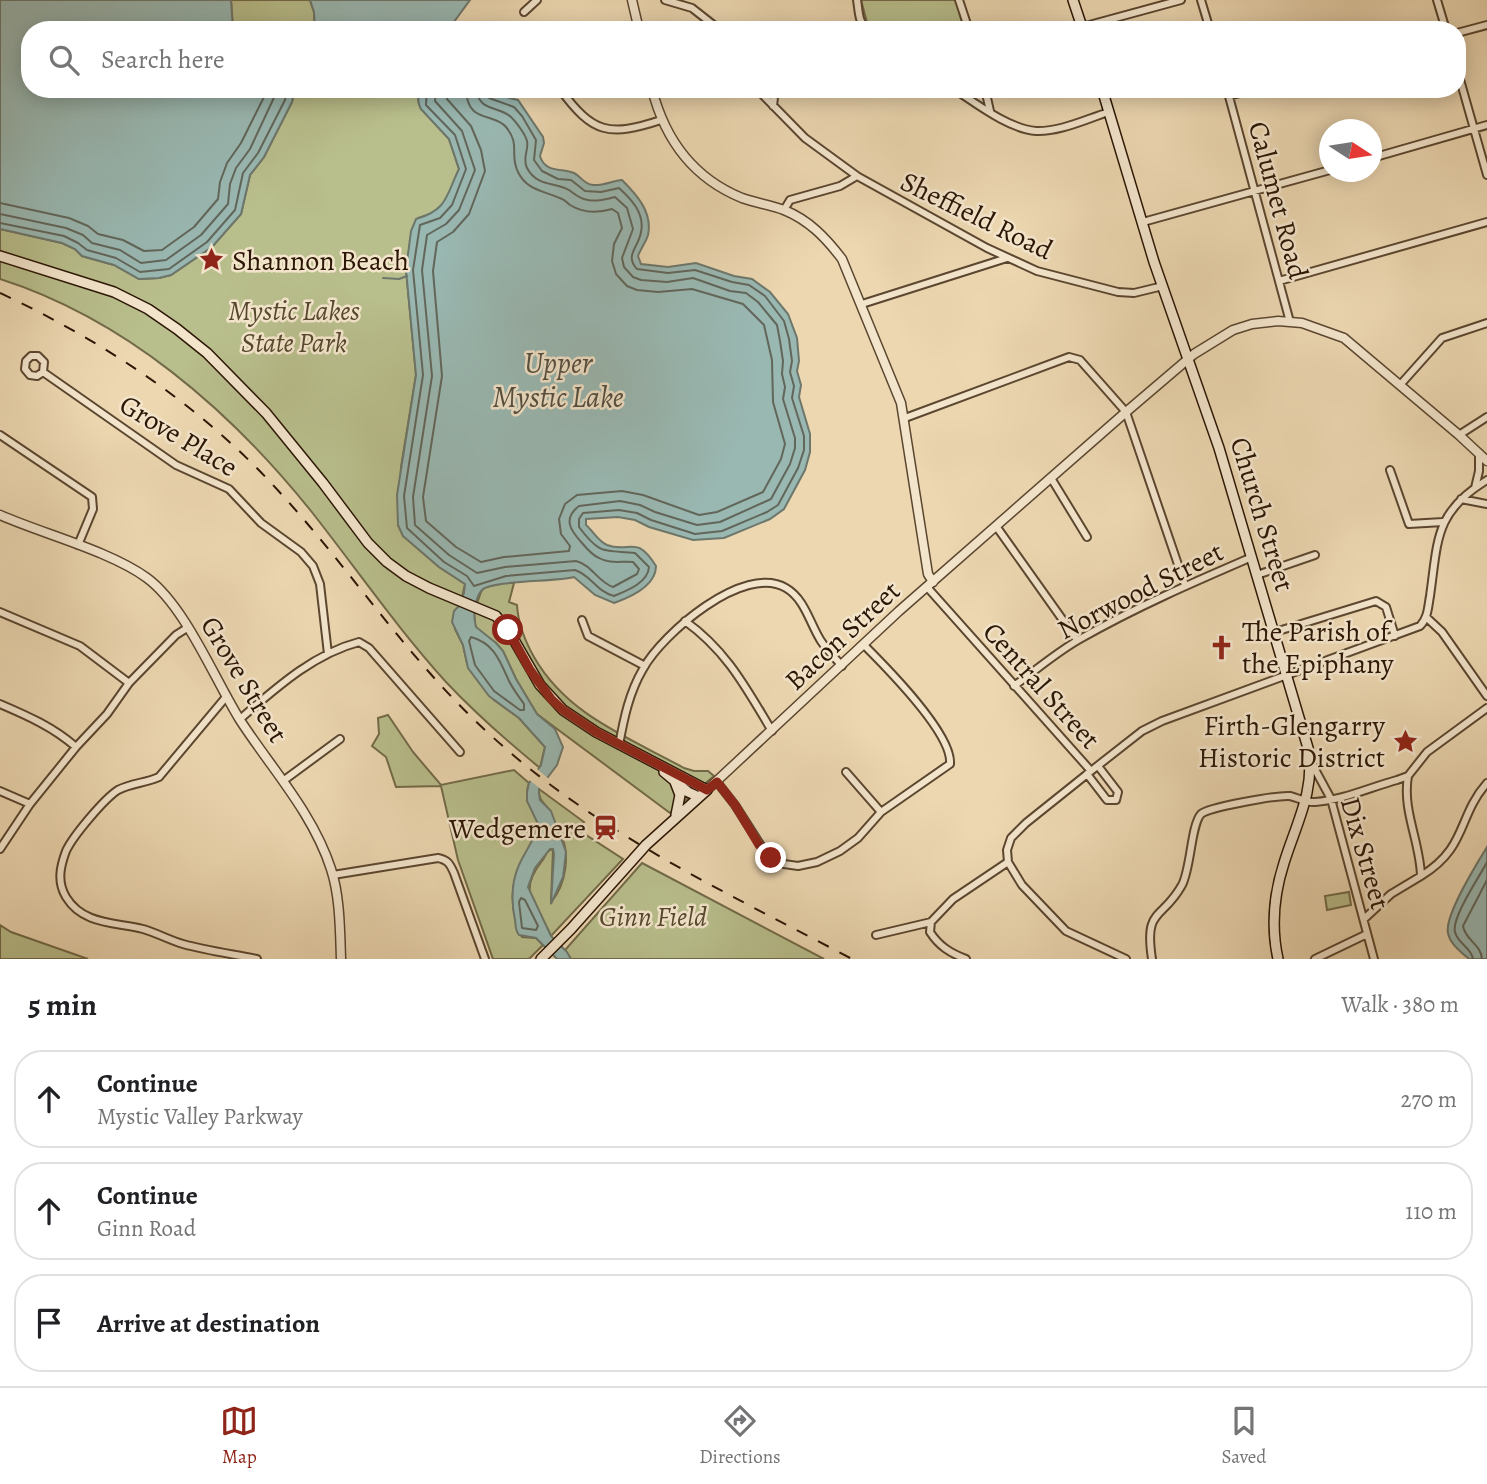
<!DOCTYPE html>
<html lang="en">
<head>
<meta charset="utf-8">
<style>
	body { margin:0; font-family:Alegreya,serif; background:#f2f2f2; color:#202124 }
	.compass { position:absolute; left:1319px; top:119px; width:63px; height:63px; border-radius:50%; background:#fff; box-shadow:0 4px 18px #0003; rotate:102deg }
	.stop { position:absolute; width:21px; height:21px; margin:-16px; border:5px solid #8f2418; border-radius:50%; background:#fff }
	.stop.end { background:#8f2418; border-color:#fff; box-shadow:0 2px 7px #0008 }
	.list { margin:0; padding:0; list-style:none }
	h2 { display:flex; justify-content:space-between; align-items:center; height:91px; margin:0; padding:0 28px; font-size:30px }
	h2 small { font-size:23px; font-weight:400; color:#757577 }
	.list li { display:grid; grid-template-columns:46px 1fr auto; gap:21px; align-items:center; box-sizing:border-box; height:98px; margin:0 14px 14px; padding:0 14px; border:2px solid #e0e0e0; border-radius:28px }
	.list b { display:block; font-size:26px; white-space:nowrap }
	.list p { margin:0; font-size:23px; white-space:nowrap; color:#757577 }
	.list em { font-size:23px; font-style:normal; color:#757577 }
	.icon { flex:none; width:38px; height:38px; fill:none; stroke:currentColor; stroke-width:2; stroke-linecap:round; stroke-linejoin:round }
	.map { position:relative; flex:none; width:1487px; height:959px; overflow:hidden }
	.search { position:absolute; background:#fff; box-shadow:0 4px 18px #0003; left:21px; right:21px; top:21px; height:77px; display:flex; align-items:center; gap:18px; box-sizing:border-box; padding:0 24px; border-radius:28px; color:#757577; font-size:26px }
	.sheet { height:427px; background:#fff }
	nav { display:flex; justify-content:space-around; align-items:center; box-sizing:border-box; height:98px; border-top:2px solid #e0e0e0; background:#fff; font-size:19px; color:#757577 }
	nav a { display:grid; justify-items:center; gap:4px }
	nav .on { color:#8f2418 }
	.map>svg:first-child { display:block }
</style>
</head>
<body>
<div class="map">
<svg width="1487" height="959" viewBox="0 0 1487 959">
	<rect width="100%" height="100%" fill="#ecd7b1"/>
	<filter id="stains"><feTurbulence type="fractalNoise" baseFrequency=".00286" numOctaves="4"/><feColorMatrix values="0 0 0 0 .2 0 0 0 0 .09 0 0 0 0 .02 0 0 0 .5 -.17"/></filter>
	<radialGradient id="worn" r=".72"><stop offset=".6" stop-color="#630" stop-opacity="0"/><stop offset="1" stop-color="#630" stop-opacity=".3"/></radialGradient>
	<!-- green -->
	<path fill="#b8be8c" stroke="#726a48" stroke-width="2" d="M231,0H310L314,12L315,30H233Z
		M861,0H956L964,30H874L868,26Z
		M292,89H422C417,96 417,102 421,109L449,139L459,169L447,200L437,212L418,218L410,244L406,270L416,375L401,467L398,525L403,536L439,567L465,584L455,629L463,645L467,663L494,700L519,718L545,747L540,768C507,741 475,713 446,682C397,628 356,568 311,511C230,410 125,319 0,279V229L62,243L75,249L82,256L114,265L139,279L159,278L171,275L212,247L241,214L250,175L264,157L292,102L294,91Z
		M503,583H514L509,602L517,605C518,623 525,641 534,657C567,715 628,737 684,768L694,771H708L714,776L670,813L537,714L516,679L503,651L496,643L479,632L475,625L474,612L481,592L483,588Z
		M388,715L413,752L441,785L514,770L529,783C522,803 536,807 538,824C539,834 530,846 525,854C509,882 509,908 522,937L536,938L543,945L529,959H493L458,860L441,786L396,787L386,757L372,746L379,734L378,718Z
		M539,789L584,822L577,829L623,859L551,936C537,903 516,894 542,861C547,855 545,851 553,849L551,902C566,885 571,853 560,833C559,830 555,827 554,824C552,820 553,816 551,813C546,803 538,802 539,789Z
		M642,863L824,959H571L565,950Z
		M1349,892L1351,905L1327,910L1325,896Z
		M0,925L11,932L88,959H0Z"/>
	<!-- water -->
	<path fill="#99b8b2" stroke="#6d776c" stroke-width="2" d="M0,0H231L233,30H30V89H292L294,91L292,102L264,157L250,175L241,214L212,247L171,275L159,278L139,279L114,265L82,256L75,249L62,243L0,229Z
		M310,0H470L448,30H315L314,12Z
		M422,89H488L497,95L518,100L543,137L544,143L540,156C545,173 561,168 574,173C582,177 583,184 593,185C603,186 612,181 622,180C636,194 653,212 648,235C646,242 641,248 638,256L641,264L668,267L696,263L734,276L752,279L770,292L788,314L797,338L799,361L797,371L801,385L799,397L810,434V452L805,470L784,509L770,519L724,538L693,540L649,527L635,520L618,517L586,519V525C593,531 598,541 607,545C630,554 635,533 656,566C656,586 631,597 614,603L595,595L574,577C557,582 491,580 482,590C474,599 473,617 476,627L496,643L503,651L516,679L537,714L555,729L563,747L557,765L539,789V794L540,800L551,811L566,852L563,877L551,904L554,854L553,849H550L535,868L528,887L551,936L567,952L571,959H557L536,938L519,935C515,930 516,927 515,920C511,901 511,883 519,865C525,851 535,840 538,824L527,801V792L529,783L541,765L545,747L519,718L489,696L468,668L463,645L452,622L454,611L459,606L464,593L465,584L439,567L403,536L398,525L397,495L416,375L406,270L411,231L416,219C448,210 446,195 459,169L449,139L421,109C417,102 417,96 422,89Z
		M1487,847V959H1469C1461,952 1450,944 1448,933C1444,917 1477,863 1487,847Z"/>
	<!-- pier -->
	<path fill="#ecd7b1" d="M536,768L550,780L542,790L528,779Z"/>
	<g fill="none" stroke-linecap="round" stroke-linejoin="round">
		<!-- shore -->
		<path stroke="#62665b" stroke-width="2" d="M427,89L426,105L455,135L466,169L452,205L440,218L420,225L413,270L423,375L404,496L407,528L444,562L467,576L474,586L506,576L575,570C591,575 597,592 614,596C626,591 648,583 649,567L635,553C603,550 600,555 579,527V519L583,513L619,510L637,513L651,520L695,534L722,531L767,512L778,505L798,468L804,450V436L792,398L794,386L790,372L792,361L789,339L784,321L765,296L749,285L732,282L695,270L668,273L637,269C624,255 639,247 641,232C645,213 631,199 619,188L601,192L585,191L571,180L558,179L542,171L534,160L536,140L522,116L514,107L489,98L486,89
			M436,89L435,101L462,131L475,170L459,210L446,224L427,235L422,270L432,376L413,497L415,525L449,555L477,573L505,567L576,561C592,565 598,582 613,587L637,574L639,569L633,562C621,561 609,564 599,558C592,555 587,549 582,543C571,531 562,519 579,506L620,501L640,505L655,512L697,525L720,522L771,499L790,464L795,448V438L783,399L785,387L782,374L783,361L780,341L777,325L772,319L758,302L746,293L730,291L693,278L667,282L641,280L633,277L624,267L622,258L633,229L627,208L615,197C606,199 598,202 588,200C580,199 576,195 569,190C555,182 537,187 527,168C522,158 529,150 527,141C525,134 517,123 512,118C500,105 478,113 477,89
			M447,89V99L471,126L481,150L485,171L469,214L453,232L437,242L433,271L442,376L423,497L426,521L456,547L481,562L504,557L569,551L570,546L561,534L559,519L565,504L577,495L622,491L643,495L699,515L717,512L763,492L781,459L785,444L773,402L772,360L764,325L743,304L692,289L658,292L637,290L627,286L616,274L612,261L614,244L622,228L618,213L612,209C598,213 583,213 570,205C567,203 565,200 562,199C545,191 527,191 518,172C509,154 521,145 506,127C493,112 467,124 466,89
			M0,203L69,218L88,226L98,234L123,240L144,251L162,250L194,227L218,199L220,182L227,163L241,143L268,89
			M0,214L66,228L83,235L92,243L120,250L141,263L166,260L201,235L228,204L230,184L236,168L250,149L278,89
			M0,223L64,236L78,243L87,250L116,258L140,272L169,269L207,242L235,210L243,173L258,153L285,100L287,89
			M471,637C494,643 500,661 509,681C513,689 519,697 524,704V710H520L494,691L475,665L469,641Z
			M521,898L525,900L538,926L536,930L522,928L519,902Z
			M1473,959C1471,947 1458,944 1455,932C1451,918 1480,876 1487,862
			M1482,959C1481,944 1465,940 1463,926L1487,880"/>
		<!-- stream -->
		<path stroke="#6d776c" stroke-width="2" d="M383,278L399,279L407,276"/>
		<defs>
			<path id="minor" d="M665,0L692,8L720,30
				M857,0C859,11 858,22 867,30
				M959,0L969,30
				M1201,0L1210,30
				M1437,0L1446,30
				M524,12L537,0
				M1082,27L1181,0
				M1457,33L1487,25
				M1457,69L1487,175
				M560,89C593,134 609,137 661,120
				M757,89L805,138L857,176
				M954,89C977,104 1009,129 1036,131C1060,132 1086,119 1109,112
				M985,89L990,111
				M1227,89L1290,322
				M1229,96L1254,89
				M773,106L775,89
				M1372,158L1487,125
				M784,210L790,200L840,186L857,176L987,248L1037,271L1118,292L1134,293L1163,286
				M1143,222L1330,170
				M1279,281L1487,222
				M862,304L1007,258
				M43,372L44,362L38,356H31L26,361L25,369L30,375L37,376L43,372L176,465L229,489L261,523L301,552L313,566L320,584L328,654
				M1400,385L1442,338L1487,323
				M905,418L1069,357L1080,360L1126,412L1185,585
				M0,435L92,497L93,509L78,545
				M1459,435L1487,417
				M1390,470L1409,524L1443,522
				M1051,478L1087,537
				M1475,488L1479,471V453
				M1461,499L1487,504
				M996,526L1077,640
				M1257,575L1315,555
				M927,587L1091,771L1142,731L1162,721L1420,626C1428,618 1428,607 1430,596C1438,541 1434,512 1487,480
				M0,612L80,646L129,683
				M1426,617L1442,632L1487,696
				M582,620L588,636L645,666
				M685,621C727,651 746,688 772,731
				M1275,632L1376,601L1386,607L1395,636
				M1014,686C1036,670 1057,652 1080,639C1136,607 1194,582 1252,557
				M226,697L159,777C146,783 131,783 118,790C104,799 73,836 66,851C60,867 57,882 66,897C83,925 115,922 143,929C157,933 169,940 183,944C208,951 233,954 257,959
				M0,704C28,716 53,727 76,747
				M240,719C275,689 313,654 359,642L369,648L460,752
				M619,745C624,718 629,693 643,669C662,634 744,563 786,588C805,599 810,624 821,641C827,650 835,658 842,666
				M1311,762L1331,799L1374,959
				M1091,771L1026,823L1011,838L1007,850L1008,862L1022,885L1066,931L1126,959
				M846,772L881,812
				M1087,774L1107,800H1116L1118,792L1098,766
				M283,781L340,739
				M717,782L735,805L765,852L784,864L798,866L817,862L840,851L858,838L881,812L950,764C953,734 885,666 864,645
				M0,791L30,804
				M0,849L30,804L76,747L107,714L129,683L176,635L187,628
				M333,875L438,858C448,860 450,864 454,873L485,959
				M1421,876C1468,847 1457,817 1487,783
				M1364,919L1391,894L1421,876C1420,841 1402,811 1408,776
				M931,922L930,932C939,946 950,953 966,959
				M876,935L931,922L953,899L1008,862
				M1152,959C1144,907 1162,921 1182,885C1191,868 1191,825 1201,814C1209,807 1278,795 1290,796C1299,798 1306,803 1315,802C1343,800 1371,787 1397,780L1408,776L1427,752L1487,708
				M1315,959L1367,934"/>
			<path id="tertiary" d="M632,0L639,30
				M652,89C665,140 693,178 742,198C756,203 771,205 784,210C809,220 826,238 842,259L901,403L928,574L933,582
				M0,515C43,534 110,551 147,578C185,606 214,678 240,720C271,768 313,813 331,869C340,896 340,930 341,959
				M707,790L899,611L1126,412L1194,354L1233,330L1252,324L1278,321L1302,323L1344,338L1459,435L1487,461"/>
			<path id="secondary" d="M1073,0L1083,30
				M1102,89L1154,262L1219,448L1308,748C1316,789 1296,824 1284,863C1274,894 1271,927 1278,959
				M0,256L114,292L148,309L177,329L207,353L266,413L323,483L368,543L387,562L406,576L429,588L496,616L510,633L540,685L563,710L596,732L707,790L646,845L571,929L541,959
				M664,772L688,792L699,797
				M675,782L680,795L676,815"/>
		</defs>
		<!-- minor casing -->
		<use href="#minor" stroke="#5b462f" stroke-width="10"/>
		<!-- tertiary casing -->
		<use href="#tertiary" stroke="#5b462f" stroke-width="11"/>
		<!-- secondary casing -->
		<use href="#secondary" stroke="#2b1504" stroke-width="12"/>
		<!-- minor -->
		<use href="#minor" stroke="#f3e5cc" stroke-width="6"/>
		<!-- tertiary -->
		<use href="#tertiary" stroke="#f3e5cc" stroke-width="8"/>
		<!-- secondary -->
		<use href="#secondary" stroke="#f3e5cc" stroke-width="9"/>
		<!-- rail -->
		<path stroke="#2b1504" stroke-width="2" stroke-dasharray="12 12" stroke-linecap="butt" d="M0,293C101,340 197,403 273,485C347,564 405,656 485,730C594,832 722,890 852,959"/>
	</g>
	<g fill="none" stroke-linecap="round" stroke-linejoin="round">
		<!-- route -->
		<path stroke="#8f2418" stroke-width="9" d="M508,630L530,670L551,699L563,710L596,732L707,790L717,782L735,805L759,845L771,858"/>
	</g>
	<!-- icons -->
	<defs>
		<symbol id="sight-bare" viewBox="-9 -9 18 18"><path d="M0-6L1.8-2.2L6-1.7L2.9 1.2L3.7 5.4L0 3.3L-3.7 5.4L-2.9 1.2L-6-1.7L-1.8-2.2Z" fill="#8f2418" stroke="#f3e5cc" stroke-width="2.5" paint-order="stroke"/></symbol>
		<symbol id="church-bare" viewBox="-9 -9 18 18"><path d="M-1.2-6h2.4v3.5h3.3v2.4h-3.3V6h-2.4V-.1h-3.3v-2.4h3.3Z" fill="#8f2418" stroke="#f3e5cc" stroke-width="2.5" paint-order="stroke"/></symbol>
		<symbol id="station-bare" viewBox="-9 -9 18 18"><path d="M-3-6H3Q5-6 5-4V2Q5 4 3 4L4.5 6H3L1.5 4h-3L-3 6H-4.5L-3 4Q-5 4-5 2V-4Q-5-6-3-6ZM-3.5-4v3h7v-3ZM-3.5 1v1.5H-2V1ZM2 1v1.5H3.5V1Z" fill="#8f2418" stroke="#f3e5cc" stroke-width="2.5" paint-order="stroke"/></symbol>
	</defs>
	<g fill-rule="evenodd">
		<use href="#sight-bare" x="194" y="242" width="35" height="35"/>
		<use href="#church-bare" x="1204" y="630" width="35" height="35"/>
		<use href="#sight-bare" x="1388" y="724" width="35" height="35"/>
		<use href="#station-bare" x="588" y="810" width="35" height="35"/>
	</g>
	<g text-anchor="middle" stroke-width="5" stroke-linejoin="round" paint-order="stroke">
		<!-- street labels -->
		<g font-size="28" fill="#2b1504" stroke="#f3e5cc">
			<text transform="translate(1279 200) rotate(75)" y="10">Calumet Road</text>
			<text transform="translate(977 215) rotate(26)" y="10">Sheffield Road</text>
			<text transform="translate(179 435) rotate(31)" y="10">Grove Place</text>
			<text transform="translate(1263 514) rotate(73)" y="10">Church Street</text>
			<text transform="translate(1140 590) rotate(-27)" y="10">Norwood Street</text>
			<text transform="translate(842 635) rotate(-43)" y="10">Bacon Street</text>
			<text transform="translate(245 679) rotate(59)" y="10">Grove Street</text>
			<text transform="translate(1042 685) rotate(48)" y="10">Central Street</text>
			<text transform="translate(1366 853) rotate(74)" y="10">Dix Street</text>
		</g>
		<!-- poi labels -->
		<g font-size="28" fill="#2b1504" stroke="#f3e5cc" text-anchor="start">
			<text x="232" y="270">Shannon Beach</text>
			<text x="1242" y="641">The Parish of<tspan x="1242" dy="32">the Epiphany</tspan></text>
			<text x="1385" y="735" text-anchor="end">Firth-Glengarry<tspan x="1385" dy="32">Historic District</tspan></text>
			<text x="586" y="838" text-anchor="end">Wedgemere</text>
		</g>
		<!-- park labels -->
		<g font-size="28" font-style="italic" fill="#55482d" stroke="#f3e5cc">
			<text x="294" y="320">Mystic Lakes<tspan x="294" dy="32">State Park</tspan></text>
			<text x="653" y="926">Ginn Field</text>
		</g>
		<!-- water labels -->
		<g font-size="30" font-style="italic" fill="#524e41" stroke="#f3e5cc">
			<text x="558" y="373">Upper<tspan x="558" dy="34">Mystic Lake</tspan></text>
		</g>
	</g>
	<rect width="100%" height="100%" filter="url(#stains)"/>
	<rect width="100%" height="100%" fill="url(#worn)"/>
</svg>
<svg class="compass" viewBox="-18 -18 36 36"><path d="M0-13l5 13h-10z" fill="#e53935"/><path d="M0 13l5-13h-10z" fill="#757577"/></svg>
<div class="stop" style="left:508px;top:630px"></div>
<div class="stop end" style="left:771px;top:858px"></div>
<div class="search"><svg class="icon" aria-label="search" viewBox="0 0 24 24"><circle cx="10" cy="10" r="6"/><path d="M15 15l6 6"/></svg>Search here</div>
</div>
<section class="sheet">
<h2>5 min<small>Walk · 380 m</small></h2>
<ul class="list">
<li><svg class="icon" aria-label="ahead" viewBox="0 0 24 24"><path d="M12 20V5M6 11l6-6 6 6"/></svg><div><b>Continue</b><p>Mystic Valley Parkway</p></div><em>270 m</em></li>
<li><svg class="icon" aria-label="ahead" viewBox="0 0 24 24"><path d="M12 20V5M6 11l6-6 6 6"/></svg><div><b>Continue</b><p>Ginn Road</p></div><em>110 m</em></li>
<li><svg class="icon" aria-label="arrive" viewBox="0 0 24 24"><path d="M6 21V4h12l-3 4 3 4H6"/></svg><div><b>Arrive at destination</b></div></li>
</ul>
</section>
<nav>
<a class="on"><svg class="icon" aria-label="map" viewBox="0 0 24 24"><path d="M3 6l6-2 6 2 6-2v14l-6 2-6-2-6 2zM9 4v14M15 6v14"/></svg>Map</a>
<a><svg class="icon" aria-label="directions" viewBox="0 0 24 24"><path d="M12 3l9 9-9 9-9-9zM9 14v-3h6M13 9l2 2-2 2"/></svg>Directions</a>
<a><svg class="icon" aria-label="saved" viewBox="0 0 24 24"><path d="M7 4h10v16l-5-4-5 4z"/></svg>Saved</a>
</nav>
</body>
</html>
